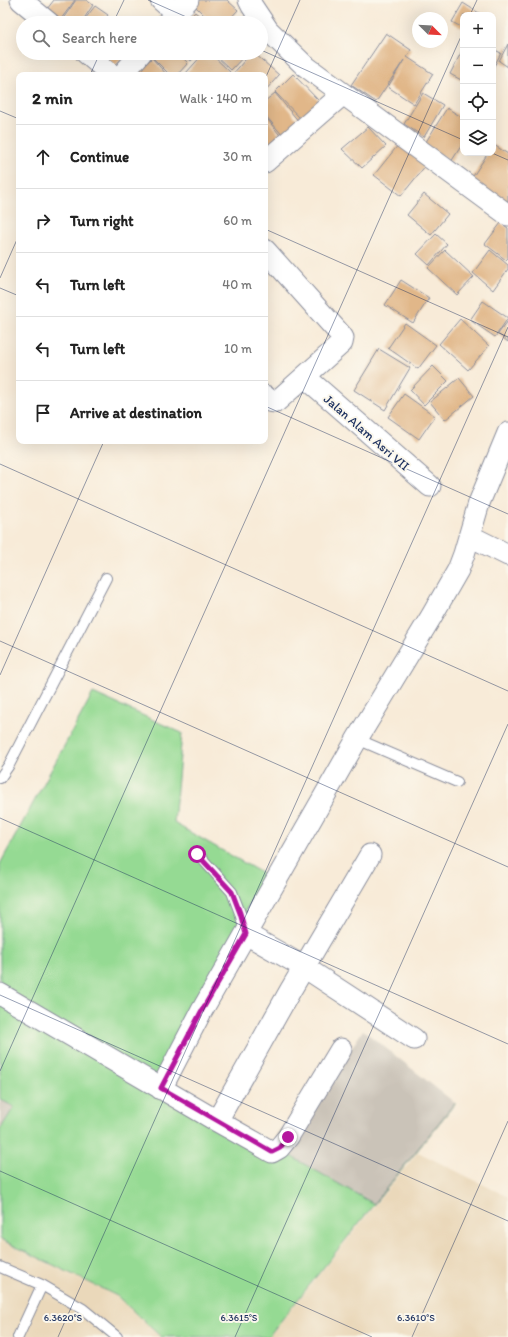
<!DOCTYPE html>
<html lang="en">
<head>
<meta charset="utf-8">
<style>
	body { margin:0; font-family:Itim,sans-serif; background:#f6f6f6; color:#222 }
	.controls { position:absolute; right:12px; top:12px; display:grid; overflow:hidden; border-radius:8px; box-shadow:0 4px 16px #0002 }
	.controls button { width:36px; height:36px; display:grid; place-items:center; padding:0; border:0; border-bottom:1px solid #e0e0e0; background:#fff; color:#222; font:20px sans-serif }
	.compass { position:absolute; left:412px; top:12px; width:36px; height:36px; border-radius:50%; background:#fff; box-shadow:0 4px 16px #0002; rotate:114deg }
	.stop { position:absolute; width:12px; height:12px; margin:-9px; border:3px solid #b5179e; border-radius:50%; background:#fff }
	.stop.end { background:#b5179e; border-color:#fff; box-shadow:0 1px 4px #0008 }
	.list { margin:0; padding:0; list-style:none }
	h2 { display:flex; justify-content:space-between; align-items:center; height:52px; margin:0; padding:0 16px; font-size:17px }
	h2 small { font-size:13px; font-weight:400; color:#767676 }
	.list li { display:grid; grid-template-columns:26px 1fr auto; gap:12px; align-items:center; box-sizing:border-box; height:64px; padding:0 16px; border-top:1px solid #e0e0e0 }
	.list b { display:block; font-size:15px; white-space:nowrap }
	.list em { font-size:13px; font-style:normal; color:#767676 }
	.icon { flex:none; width:22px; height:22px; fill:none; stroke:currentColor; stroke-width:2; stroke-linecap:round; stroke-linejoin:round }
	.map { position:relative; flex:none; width:508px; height:1337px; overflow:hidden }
	.search { position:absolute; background:#fff; box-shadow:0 4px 16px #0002; left:16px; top:16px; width:252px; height:44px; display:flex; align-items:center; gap:10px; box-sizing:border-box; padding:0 14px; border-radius:22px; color:#767676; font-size:15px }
	.panel { position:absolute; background:#fff; box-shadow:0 4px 16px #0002; left:16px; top:72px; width:252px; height:372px; border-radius:8px }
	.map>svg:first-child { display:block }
</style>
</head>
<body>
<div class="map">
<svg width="508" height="1337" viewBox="0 0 508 1337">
	<rect width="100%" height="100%" fill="#fbf7ec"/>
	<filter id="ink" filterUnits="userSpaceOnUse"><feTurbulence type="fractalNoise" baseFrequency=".025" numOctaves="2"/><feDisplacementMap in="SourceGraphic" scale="8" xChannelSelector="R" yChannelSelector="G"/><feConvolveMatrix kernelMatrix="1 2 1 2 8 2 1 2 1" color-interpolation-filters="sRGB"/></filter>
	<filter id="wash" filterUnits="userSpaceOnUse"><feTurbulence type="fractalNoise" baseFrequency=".012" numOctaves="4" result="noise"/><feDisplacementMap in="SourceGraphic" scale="16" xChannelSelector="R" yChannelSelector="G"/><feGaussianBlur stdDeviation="0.9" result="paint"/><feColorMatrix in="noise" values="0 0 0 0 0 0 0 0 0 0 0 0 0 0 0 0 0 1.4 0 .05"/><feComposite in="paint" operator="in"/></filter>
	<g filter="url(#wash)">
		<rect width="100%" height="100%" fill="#f8ebd8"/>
		<!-- built -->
		<path fill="#ead8ba" d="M418,1152L508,1197V1337H269Z
			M0,1240L116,1296L160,1337H0Z"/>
		<!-- industrial -->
		<path fill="#cac3b8" d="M363,1030L455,1103L374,1205L285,1153Z
			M0,1099L14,1107L0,1130Z"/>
		<!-- green -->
		<path fill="#95da93" stroke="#588478" d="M93,693L182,733L174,823L267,876L154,1081L285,1153L374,1204L455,1103L268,1337H161L117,1296L0,1239V1130L14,1107L0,1099V864Z"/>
		<g id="blocks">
			<!-- building -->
			<path fill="#e1b789" d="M54,0H75L61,19L47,9Z
				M76,0H86L93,5L81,23H60Z
				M199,0H227L238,10L226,23H212L194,5Z
				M463,3L482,15H463V28L452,22Z
				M95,6L108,15L102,23H82Z
				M195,12L208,23H185Z
				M109,17L117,23H104Z
				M386,33L411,50L407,57L433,74L414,104L388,87L404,60L376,102L351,85Z
				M508,44V67L499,61Z
				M463,49V81L450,74Z
				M493,49L501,53L493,68Z
				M102,53H127L114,67Z
				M157,53H178L188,63L177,75H170L153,58Z
				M182,53H198L191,61Z
				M204,53H210L230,72L228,75H189L186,73Z
				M213,53H247L231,70Z
				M251,53H254L279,75L265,91V75H232Z
				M152,58L167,75H137L135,74Z
				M293,74L319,101L301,119L275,92Z
				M275,93L300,123L284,137L265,115V101Z
				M423,93L443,105L424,137L404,124Z
				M447,108L463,118V143L451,162L424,145Z
				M265,116L282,138L267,150L265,147Z
				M368,127L386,146L362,168L342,149Z
				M399,144L426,165L401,196L374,175Z
				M494,145L508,154V206L470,181L488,153H493Z
				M424,194L448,214L431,235L407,215Z
				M501,223L508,228V258L506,260L485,244Z
				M436,234L447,244L429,265L417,254Z
				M445,250L474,277L457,295L428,268Z
				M490,250L508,265V269L493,290L473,273Z
				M401,280L429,298L413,323L385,305Z
				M483,301L508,318L495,337L470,320Z
				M460,319L489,346L468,370L439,344Z
				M508,321V342L498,334Z
				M405,323L436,345L418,369L388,348Z
				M379,349L410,368L385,410L354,390Z
				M433,366L448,381L424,405L410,390Z
				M459,378L474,396L445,420L430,402Z
				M404,394L435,416L419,439L388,417Z"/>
		</g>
	</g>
	<g filter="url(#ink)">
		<use href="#blocks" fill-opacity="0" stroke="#8a8d9b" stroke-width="1"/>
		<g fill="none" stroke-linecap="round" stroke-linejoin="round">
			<defs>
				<path id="service" d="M357,739L457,782
					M0,778L9,765L106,578
					M197,853L232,892L240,913L245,931
					M0,1267L42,1285L83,1309L117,1337
					M18,1337L42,1285"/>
				<path id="minor" d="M21,0L49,23
					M161,0L176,13
					M249,0L252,6L268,30L304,65L508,215
					M167,23L188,0
					M86,53L112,75
					M122,75L141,53
					M265,162L343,94
					M265,250L341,335L343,338L342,343L276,402L269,401L265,396
					M305,377L430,486
					M470,536L508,555
					M246,934L304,967L414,1039
					M0,994L217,1121L272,1152L279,1148L288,1137L341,1049
					M161,1089L201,1012L357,739L431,617L458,570L464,554L479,503L508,433
					M217,1121L290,991L370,855"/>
			</defs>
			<!-- service casing -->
			<use href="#service" stroke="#8a8d9b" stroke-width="12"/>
			<!-- minor casing -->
			<use href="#minor" stroke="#8a8d9b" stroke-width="23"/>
			<!-- service -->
			<use href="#service" stroke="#fff" stroke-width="10"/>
			<!-- minor -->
			<use href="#minor" stroke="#fff" stroke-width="21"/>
		</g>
	</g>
	<g fill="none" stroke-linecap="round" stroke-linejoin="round" filter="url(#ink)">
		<!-- route -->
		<path stroke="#b5179e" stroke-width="5" d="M197,854L232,892L240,913L246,934L201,1012L161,1088L272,1152L280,1148L288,1137"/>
	</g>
	<!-- ticks -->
	<path fill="none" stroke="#1b2f5e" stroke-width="1" stroke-opacity="0.45" d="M148,0L200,23M470,15L477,0M113,23L124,0M261,50L463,140M90,75L100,53M265,79L300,0M0,111L19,119M492,153L508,160M265,229L508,337M0,278L19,235M0,288L19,296M265,406L508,514M0,464L508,691M0,641L508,867M0,675L104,441M0,818L508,1044M0,995L508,1221M0,1071L463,32M0,1171L372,1337M58,1337L508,327M235,1337L508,724M412,1337L508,1121"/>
	<g text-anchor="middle" stroke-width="4" stroke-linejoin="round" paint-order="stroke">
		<!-- street labels -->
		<g font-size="13" fill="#1b2f5e" stroke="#fbf7ec">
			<text transform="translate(367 432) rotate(41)" y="5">Jalan Alam Asri VII</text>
		</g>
	</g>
	<g font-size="10" text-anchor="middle" fill="#1b2f5e" stroke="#fbf7ec" stroke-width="4" stroke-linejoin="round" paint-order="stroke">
		<text x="63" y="1321">6.3620°S</text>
		<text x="239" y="1321">6.3615°S</text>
		<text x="416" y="1321">6.3610°S</text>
	</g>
</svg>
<div class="controls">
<button>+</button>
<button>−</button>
<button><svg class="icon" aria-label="locate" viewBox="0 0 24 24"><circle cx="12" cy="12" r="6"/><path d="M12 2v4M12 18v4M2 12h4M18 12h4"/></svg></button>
<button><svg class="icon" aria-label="layers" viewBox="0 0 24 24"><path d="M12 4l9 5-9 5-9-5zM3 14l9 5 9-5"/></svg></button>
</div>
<svg class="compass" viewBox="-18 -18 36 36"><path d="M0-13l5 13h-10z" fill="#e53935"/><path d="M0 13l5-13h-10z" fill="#767676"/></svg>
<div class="stop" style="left:197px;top:854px"></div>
<div class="stop end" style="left:288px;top:1137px"></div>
<div class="search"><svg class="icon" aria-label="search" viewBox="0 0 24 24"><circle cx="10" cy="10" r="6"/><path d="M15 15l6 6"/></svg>Search here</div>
<section class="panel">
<h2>2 min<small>Walk · 140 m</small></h2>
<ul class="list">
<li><svg class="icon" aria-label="ahead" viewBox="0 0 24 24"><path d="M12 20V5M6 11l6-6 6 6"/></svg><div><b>Continue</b></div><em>30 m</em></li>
<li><svg class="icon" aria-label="right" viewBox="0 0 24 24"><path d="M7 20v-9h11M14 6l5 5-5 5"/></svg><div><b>Turn right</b></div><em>60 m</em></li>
<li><svg class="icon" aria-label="left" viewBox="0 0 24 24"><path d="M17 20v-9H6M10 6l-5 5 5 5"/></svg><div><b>Turn left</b></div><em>40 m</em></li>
<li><svg class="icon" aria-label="left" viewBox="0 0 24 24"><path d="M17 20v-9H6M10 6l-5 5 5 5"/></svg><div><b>Turn left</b></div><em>10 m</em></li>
<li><svg class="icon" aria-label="arrive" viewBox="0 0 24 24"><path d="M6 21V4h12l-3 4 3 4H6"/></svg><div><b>Arrive at destination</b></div></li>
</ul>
</section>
</div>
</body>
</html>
